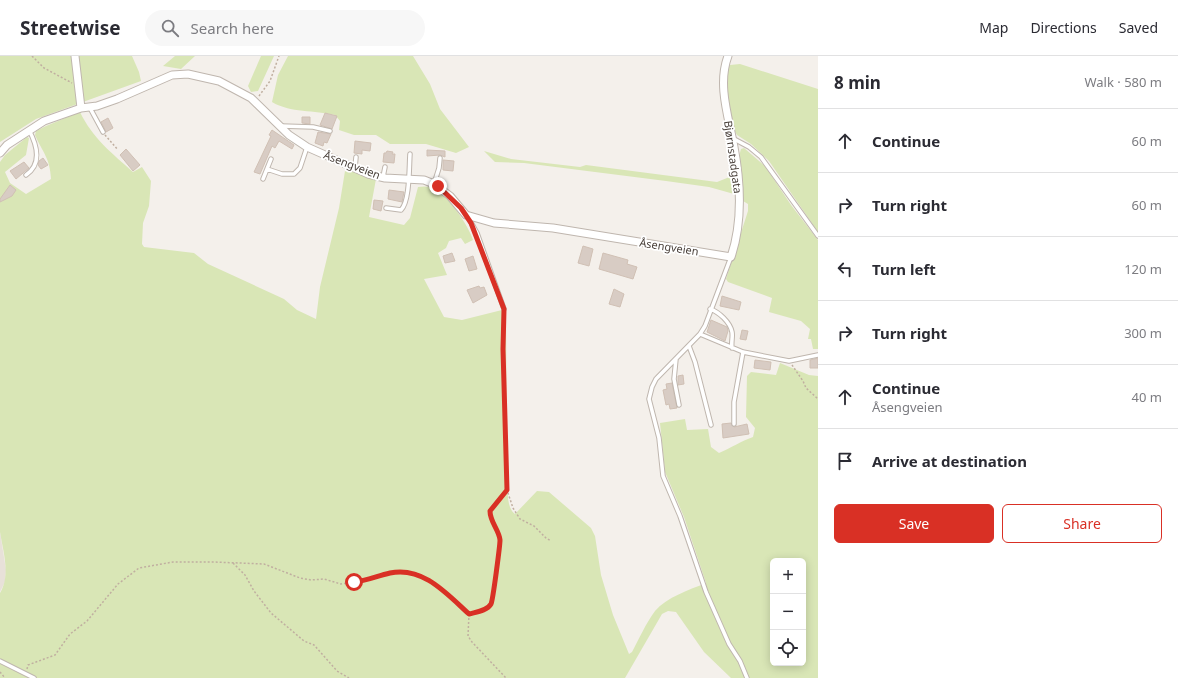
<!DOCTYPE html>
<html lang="en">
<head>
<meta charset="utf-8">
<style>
	body { margin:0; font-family:"Noto Sans",sans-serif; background:#f7f7f7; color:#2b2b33 }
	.controls { position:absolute; right:12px; bottom:12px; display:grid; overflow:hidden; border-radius:6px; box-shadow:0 2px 10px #0003 }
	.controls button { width:36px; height:36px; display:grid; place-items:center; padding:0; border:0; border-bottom:1px solid #e1e1e2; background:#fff; color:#2b2b33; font:20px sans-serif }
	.stop { position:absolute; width:12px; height:12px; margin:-9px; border:3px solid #d93025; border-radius:50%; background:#fff }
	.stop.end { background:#d93025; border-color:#fff; box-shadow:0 1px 4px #0008 }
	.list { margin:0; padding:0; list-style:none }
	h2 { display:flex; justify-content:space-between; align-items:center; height:52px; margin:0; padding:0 16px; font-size:17px }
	h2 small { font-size:13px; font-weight:400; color:#7c7c81 }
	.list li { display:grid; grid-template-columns:26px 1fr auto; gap:12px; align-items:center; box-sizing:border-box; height:64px; padding:0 16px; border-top:1px solid #e1e1e2 }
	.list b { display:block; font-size:15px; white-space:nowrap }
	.list p { margin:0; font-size:13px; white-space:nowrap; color:#7c7c81 }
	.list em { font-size:13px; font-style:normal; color:#7c7c81 }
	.actions { display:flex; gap:8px; padding:12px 16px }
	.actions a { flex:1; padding:9px 0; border:1px solid #d93025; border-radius:6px; text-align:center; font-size:14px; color:#d93025 }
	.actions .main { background:#d93025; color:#fff }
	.icon { flex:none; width:22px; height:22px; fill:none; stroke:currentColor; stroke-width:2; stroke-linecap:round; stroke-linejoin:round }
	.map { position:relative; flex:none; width:818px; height:622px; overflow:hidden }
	header { display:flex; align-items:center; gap:24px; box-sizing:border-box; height:56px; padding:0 20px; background:#fff; border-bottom:1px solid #e1e1e2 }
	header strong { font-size:19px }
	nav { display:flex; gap:22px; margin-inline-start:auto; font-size:14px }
	.search { width:280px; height:36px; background:#f7f7f7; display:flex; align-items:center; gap:10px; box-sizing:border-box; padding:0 14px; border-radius:22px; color:#7c7c81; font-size:15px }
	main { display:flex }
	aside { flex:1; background:#fff }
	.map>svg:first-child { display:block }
</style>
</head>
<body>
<header>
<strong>Streetwise</strong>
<div class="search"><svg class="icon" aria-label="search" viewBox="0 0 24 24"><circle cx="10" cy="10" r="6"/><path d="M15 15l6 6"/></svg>Search here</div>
<nav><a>Map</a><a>Directions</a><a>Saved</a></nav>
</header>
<main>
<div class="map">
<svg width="818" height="622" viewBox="0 0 818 622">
	<rect width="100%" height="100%" fill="#f4f0eb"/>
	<!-- residential -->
	<path fill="#e8e1d9" d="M0,476L6,514L5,526L0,536Z"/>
	<!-- green -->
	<path fill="#d9e6b6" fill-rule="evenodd" d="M0,0H132L139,16L141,25L36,63L0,86Z
		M175,0H195L181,13L163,10Z
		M261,0H274L258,35L251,36L248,30Z
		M288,0H413L430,28L440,53L469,91L456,97L426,88H390L376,79H354L339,74L340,65L335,59C315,54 290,57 272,46L278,19Z
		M740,8L818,33V176L769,105L751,88L737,79L733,72C731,58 721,20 730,9Z
		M80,56C93,83 112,97 133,116L142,111L151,125L149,150L143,167L142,188L144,191L194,197L208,208L284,243L297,254L316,263L320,231L339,152L345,115L354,116L376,123L369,161L404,169L410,162L418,131C424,130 430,130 436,134C449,140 469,171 473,184L465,188L461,182L449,185L446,192L438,197L447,219L424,223L444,261L462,264L506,253L507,422C508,432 506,452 515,458L537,435L549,436L591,472L595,480L601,519L613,559L629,598L632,596C639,583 646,567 655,555C667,541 689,534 706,527L684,461L665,416L660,367L685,363L687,374L708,373L711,391L719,397C731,392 741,385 753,381L755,372L746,361L747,320L751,316L776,319L780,307L809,319L818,320V622H731L704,596L676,556L668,555L662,558L625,622H0V537C11,519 3,495 0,476V106L5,99L27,81L29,82L26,99L5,116L10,127L26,138L51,123C50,102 43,97 35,79L36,75L46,70ZM773,505H803V607H773Z
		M744,92L765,110L791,149L818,184V293H813L811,283H808L810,273L801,265L769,256L772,242L728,226L726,223L748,155V148L743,145C742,129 736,108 741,93Z
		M484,95L511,103L580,111L586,109L717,126L732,120L734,138L709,131L666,125L524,107L495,106Z"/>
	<!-- building -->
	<path fill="#d8ccc4" stroke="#d0c0b4" d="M325,57L337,60L332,73L320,69Z
		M302,61H310V68L302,67Z
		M108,62L113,72L106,76L101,66Z
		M272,74L294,89L292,93L279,85L275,92L272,90L260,118L254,116L271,80L269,79Z
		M318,76L331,78L327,87L324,86L323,90L315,87Z
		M355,85L371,87L370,95L362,94V98L354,97Z
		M126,93L140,109L133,115L120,99Z
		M427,94L445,95V101L440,99L427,100Z
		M387,95L393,96L392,98H395L394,107L383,106L384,97H386Z
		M43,102L48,109L41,113L38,109L39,105Z
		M443,104L454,105L453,115L443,114Z
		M24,106L29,112L16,123L10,115Z
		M10,129L16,134L12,140L0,146V143Z
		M389,134L404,136L402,146L388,143Z
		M374,144L383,145L381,155L373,153Z
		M583,190L593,193L589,210L578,207Z
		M452,197L455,205L445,207L443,200Z
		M603,197L628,204L627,208L637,211L633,223L599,213Z
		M473,200L477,213L469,215L465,203Z
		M479,230L480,232L484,231L487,239L473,247L467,234Z
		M614,233L624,238L620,251L609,248Z
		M722,240L741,246L739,254L720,250Z
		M711,264L727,271L728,275L725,285L707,276Z
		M742,274L748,275L746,284L740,283Z
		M818,302V312H810V304Z
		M755,304L771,306L770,314L754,312Z
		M683,319L684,328L678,329V320Z
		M672,327L677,352L670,353L669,348L666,349L663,334L667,333L666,328Z
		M731,367L734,371L747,368L749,378L723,382L722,368Z"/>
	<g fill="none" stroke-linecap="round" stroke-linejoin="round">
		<defs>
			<path id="service" d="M90,52L103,76
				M281,70L313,71L330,75
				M734,83L749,91L761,101L818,180
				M355,112L356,101
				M267,113L282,118H294L300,112L307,91
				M26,119C42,108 37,89 29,74
				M383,121L385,111
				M263,123L271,103
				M434,128L439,112L440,102
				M386,152L401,154C410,145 409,111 410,98
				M467,159L477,177L504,253
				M731,201L705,270L700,278L656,323L652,331L649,343L659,382L663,420L680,460L706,536L729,588L740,605L747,622
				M710,253C719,256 730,266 732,276C733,281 731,286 732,292
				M700,278L743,296L789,305L818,299
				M689,290L695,306L711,369
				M676,303L674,323L679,349
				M734,368V346L743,296
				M0,605L34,622"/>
			<path id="minor" d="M75,0L81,52
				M0,97L7,89L44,65L81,52L97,50L117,43L172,19L188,18L219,25L251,42L289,79L307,91L368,118L385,122L424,124L434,128L450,140L466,159L494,167L553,172L731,201C743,165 741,128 734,91C729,62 717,29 728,0"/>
		</defs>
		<!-- service casing -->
		<use href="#service" stroke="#bfb6ae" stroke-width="5.5"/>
		<!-- minor casing -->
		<use href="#minor" stroke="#bfb6ae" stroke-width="9"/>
		<!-- path -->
		<path stroke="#c0afa0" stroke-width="1.5" stroke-dasharray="2 2" stroke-linecap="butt" d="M32,0L44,12L72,27
			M259,40L270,25L279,0
			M105,79L118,94
			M505,257L503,293L507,434L513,452L520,463L534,470L546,482L551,485
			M792,309L803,325L806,332L818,343
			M233,507L245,519L254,535L271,557L304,585L314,589L337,615L349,622
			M469,558L468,580L472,586L506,622
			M27,613L28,609L55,599L70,578L87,565L118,528L139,512L173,506H214L264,508L300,522L311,524L324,523L341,528L370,524L390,517H417L446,537L469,558C476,556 487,555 491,548C493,544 500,489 500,484C499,474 490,466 490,455L507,434
			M0,616L5,622"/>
		<!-- service -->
		<use href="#service" stroke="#fff" stroke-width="3.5"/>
		<!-- minor -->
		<use href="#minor" stroke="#fff" stroke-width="7"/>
	</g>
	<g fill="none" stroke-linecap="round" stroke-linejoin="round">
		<!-- route -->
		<path stroke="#d93025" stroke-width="5" d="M354,526C366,525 377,520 390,517C423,510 447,538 469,558C476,556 487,555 491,548C493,544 500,489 500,484C499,474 490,466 490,455L507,434L503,293L504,253L471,167L461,152L438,130"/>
	</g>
	<g text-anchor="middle" stroke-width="3.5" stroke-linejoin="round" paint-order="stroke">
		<!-- street labels -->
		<g font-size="11" fill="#483f39" stroke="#fff">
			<text transform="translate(733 101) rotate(82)" y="4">Bjørnstadgata</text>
			<text transform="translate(352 109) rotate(21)" y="4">Åsengveien</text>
			<text transform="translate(669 191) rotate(9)" y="4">Åsengveien</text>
		</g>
	</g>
</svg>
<div class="controls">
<button>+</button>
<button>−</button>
<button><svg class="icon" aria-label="locate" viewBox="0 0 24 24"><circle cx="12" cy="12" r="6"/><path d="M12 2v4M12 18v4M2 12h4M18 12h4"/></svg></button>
</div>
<div class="stop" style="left:354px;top:526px"></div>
<div class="stop end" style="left:438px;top:130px"></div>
</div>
<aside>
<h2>8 min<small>Walk · 580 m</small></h2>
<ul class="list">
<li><svg class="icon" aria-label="ahead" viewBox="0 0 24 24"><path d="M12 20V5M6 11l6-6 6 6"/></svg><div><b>Continue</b></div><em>60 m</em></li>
<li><svg class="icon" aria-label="right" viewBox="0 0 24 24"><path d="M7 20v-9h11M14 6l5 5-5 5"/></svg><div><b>Turn right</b></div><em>60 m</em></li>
<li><svg class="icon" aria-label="left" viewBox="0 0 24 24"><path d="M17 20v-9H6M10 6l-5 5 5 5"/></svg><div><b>Turn left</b></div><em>120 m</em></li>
<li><svg class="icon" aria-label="right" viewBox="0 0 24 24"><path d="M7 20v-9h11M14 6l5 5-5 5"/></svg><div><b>Turn right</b></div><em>300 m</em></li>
<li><svg class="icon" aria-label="ahead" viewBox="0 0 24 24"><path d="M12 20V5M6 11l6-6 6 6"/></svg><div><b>Continue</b><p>Åsengveien</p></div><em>40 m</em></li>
<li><svg class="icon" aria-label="arrive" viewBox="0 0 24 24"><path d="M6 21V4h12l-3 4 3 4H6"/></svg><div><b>Arrive at destination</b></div></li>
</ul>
<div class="actions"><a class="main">Save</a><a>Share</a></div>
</aside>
</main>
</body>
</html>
